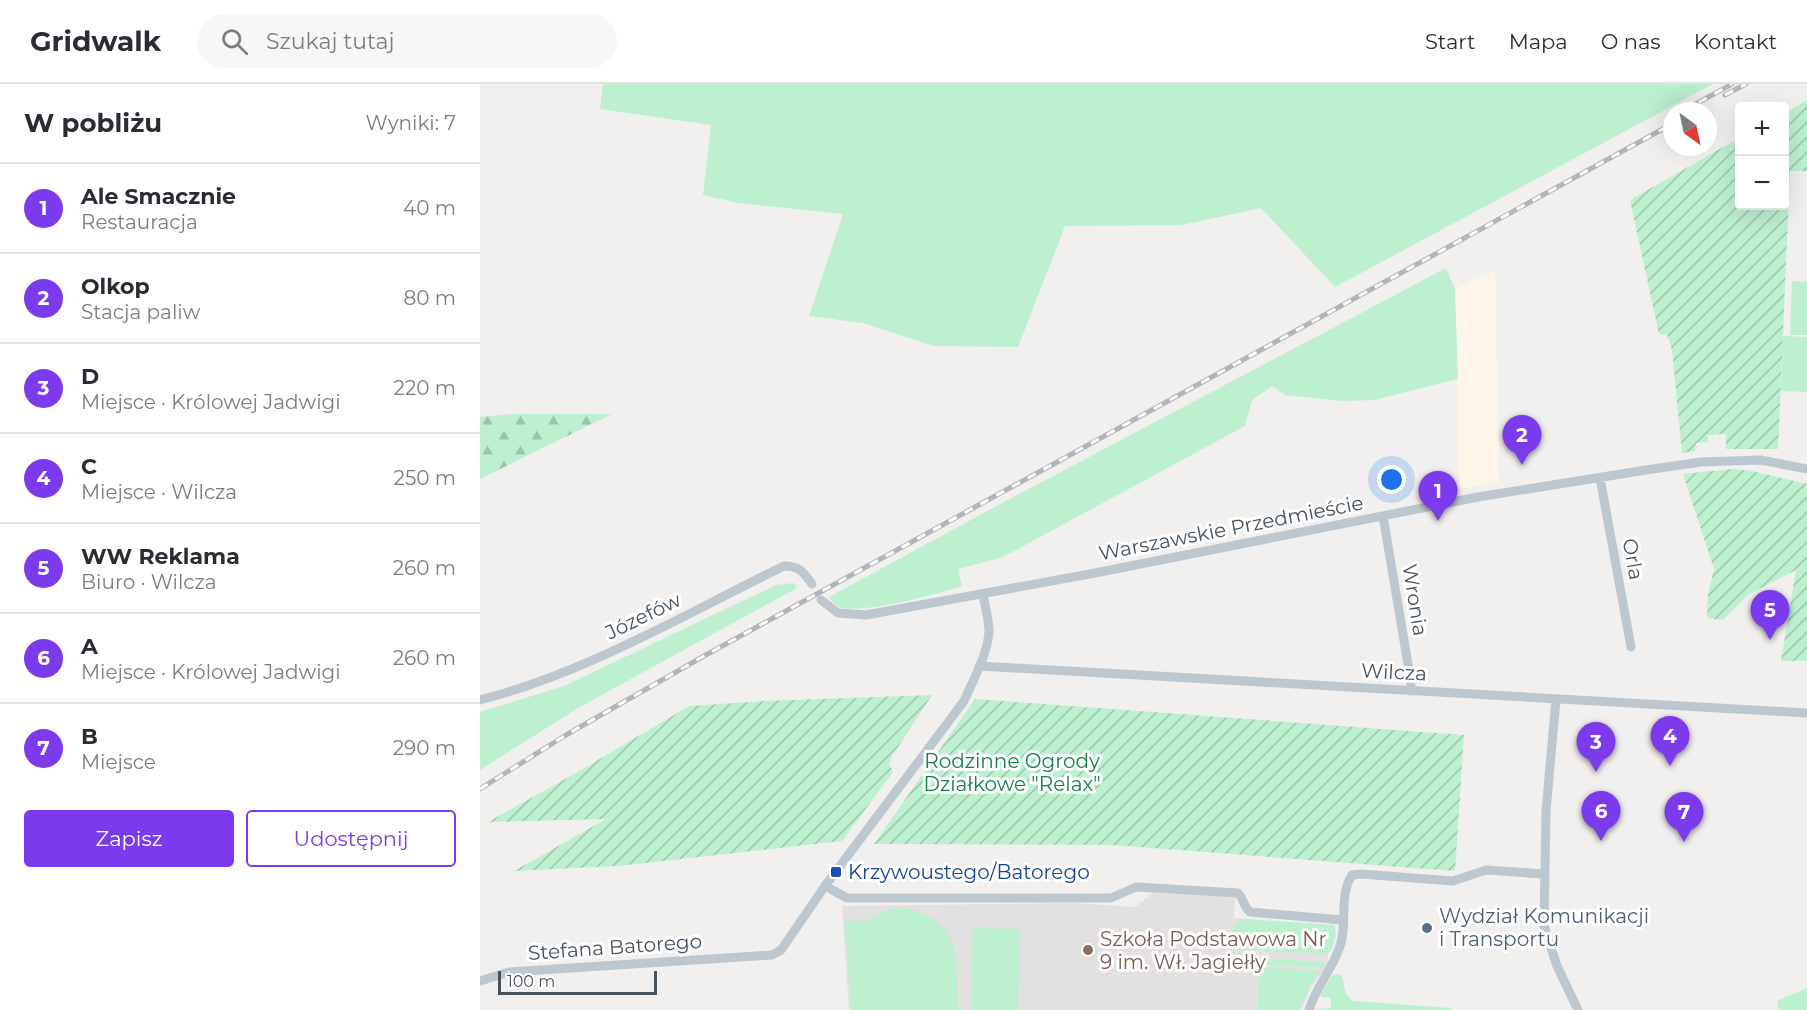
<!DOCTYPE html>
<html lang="pl">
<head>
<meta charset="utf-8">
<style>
	body { margin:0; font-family:Montserrat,sans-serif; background:#f7f7f7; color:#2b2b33 }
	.controls { position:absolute; right:18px; top:18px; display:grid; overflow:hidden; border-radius:6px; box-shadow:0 6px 24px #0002 }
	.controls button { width:54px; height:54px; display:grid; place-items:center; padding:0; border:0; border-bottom:2px solid #e1e1e2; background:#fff; color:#2b2b33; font:30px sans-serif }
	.compass { position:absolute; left:1183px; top:18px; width:54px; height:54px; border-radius:50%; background:#fff; box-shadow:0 6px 24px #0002; rotate:147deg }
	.scale { position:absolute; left:18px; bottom:15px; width:159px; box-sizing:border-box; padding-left:6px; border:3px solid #47535d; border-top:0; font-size:16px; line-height:21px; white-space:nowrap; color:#47535d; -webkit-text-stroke:4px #fff; paint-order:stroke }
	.you { position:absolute; left:912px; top:396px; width:21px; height:21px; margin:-15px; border:4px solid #fff; border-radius:50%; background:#1a73e8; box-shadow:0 0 0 9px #1a73e833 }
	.badge { display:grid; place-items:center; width:39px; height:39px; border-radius:50%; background:#7c3aed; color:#fff; font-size:20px; font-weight:700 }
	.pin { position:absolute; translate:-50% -50px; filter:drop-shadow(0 2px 3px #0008) }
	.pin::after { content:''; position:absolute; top:32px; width:21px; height:18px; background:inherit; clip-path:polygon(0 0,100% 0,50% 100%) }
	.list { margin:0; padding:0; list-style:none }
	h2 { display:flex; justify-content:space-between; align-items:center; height:78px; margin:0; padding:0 24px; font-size:26px }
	h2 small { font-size:20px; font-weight:400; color:#7c7c81 }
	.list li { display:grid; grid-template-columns:39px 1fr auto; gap:18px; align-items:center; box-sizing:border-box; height:90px; padding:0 24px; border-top:2px solid #e1e1e2 }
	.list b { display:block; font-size:22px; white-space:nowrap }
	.list p { margin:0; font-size:20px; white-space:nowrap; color:#7c7c81 }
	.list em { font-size:20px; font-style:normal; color:#7c7c81 }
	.actions { display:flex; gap:12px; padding:18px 24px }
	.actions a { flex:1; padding:14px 0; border:2px solid #7c3aed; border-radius:6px; text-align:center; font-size:21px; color:#7c3aed }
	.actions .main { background:#7c3aed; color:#fff }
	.icon { flex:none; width:33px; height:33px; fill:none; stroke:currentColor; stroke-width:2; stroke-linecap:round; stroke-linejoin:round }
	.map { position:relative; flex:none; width:1327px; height:926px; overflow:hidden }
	header { display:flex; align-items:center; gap:36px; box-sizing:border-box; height:84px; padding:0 30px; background:#fff; border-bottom:2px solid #e1e1e2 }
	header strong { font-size:28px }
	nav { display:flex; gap:33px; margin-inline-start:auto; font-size:21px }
	.search { width:420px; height:54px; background:#f7f7f7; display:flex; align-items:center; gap:15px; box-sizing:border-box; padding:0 21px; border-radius:33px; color:#7c7c81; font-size:22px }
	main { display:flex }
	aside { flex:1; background:#fff }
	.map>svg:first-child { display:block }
</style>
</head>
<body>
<header>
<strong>Gridwalk</strong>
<div class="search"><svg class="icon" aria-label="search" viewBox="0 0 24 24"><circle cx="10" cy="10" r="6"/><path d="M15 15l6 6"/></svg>Szukaj tutaj</div>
<nav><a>Start</a><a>Mapa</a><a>O nas</a><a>Kontakt</a></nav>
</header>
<main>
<aside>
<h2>W pobliżu<small>Wyniki: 7</small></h2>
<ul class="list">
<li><span class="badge">1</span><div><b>Ale Smacznie</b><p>Restauracja</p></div><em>40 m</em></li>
<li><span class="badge">2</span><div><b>Olkop</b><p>Stacja paliw</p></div><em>80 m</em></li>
<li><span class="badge">3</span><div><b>D</b><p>Miejsce · Królowej Jadwigi</p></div><em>220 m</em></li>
<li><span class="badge">4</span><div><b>C</b><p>Miejsce · Wilcza</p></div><em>250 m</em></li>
<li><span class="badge">5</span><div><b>WW Reklama</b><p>Biuro · Wilcza</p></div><em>260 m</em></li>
<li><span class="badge">6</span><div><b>A</b><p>Miejsce · Królowej Jadwigi</p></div><em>260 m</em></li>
<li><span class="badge">7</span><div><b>B</b><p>Miejsce</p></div><em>290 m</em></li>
</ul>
<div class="actions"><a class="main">Zapisz</a><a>Udostępnij</a></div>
</aside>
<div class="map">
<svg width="1327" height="926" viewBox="0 0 1327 926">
	<defs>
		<pattern id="forest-firs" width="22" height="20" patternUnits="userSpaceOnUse" patternTransform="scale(1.5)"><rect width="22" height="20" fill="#bcf0cf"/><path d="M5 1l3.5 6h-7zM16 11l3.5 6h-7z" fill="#9bc5ab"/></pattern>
		<pattern id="garden-furrows" width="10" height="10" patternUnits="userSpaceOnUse" patternTransform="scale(1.5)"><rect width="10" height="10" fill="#bcf0cf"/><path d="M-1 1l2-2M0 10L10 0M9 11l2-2" fill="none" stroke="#9bc5ab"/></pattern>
	</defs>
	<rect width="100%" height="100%" fill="#f2efef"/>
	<!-- commercial -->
	<path fill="#fdf6e8" d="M1015,186L1019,398L979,405L975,205Z"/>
	<!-- education -->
	<path fill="#e3e0e1" d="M673,809L755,813L754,834L855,841L856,852L853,863L848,870L847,882L831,903L821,926H369L362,822L594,819L655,823Z"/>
	<!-- grass -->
	<path fill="#bcf0cf" d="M123,0H1233L855,203L781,124L702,141L585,142L538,263L454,262L383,239L329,232L363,130L259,119L223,111L231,41L120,25Z
		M966,184L975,205L978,295L895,316L862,317L805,311L792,302L772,316L765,342L523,473L478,485L482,502C458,510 380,531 359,523C355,521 352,517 349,513L524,418Z
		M1312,197L1327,198V251H1310Z
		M1303,252L1327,253V308L1301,307Z
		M314,499L317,504L98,624L0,686V628L84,602L296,501Z
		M424,823C484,838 476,874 479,926H371L365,836L387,837L404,827Z
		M762,835L854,841L855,852L852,865L844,870L752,865L753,841Z
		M493,844L540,845L538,926H491Z
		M751,872L844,878V884L751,878Z
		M784,883L841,887L830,902L819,926H778L779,888Z
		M857,890L862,892L866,910L873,917L971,924L972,926H833L851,924V914L841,913L840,911L852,892Z
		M1327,904V926H1299L1297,917Z"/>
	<!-- forest -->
	<path fill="url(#forest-firs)" d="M32,330H132L0,395V333Z"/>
	<!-- garden -->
	<path fill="url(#garden-furrows)" d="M1327,16V87H1310L1298,365H1246V350L1228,351V358L1216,359L1215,367L1202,369L1192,266L1187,251L1179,250L1150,116L1259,54L1260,122H1304L1305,29Z
		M1252,385L1272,387L1327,400V577H1301L1316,486L1269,510L1243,536L1227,534L1228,510L1234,485L1203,390Z
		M452,611L412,672L409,680L413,688L362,757L138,782L34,787L126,735L8,738L96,689L209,622L284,617Z
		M495,615L984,651L975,787L633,761L394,760Z"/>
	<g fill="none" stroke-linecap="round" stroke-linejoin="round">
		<!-- street -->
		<path stroke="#bdc7cf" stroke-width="9" d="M1120,394L1151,563
			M903,432L931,598L930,607
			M341,516L358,529L386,531L615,489L998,413L1166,386L1221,378L1281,376L1327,385
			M499,582L1327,629
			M1076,615L1066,727L1064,842L1077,882L1098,926
			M0,616C108,588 205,530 304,482C320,482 323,488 332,500
			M345,802L367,814H631L656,803L758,809C764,815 763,822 770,828L863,836
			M0,897L29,888L292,871L301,866L345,802L484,617C493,596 507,572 509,548C509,536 505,522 503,510
			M829,926C836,902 854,884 861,859C867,837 859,811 872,791L881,790L973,797L1006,786L1064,790"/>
		<defs>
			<path id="rail" d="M1245,11L1266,0
				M1203,27L1252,0
				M0,705L86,651L224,572L1192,40"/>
		</defs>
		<!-- rail casing -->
		<use href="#rail" stroke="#b1b5ba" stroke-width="5"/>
		<!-- rail -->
		<use href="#rail" stroke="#fff" stroke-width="3" stroke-dasharray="9" stroke-linecap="butt"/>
	</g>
	<!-- markers -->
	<rect fill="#1a4fb4" stroke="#fff" stroke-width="2" x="350" y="782" width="12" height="12" rx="3"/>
	<circle fill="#5c6f8a" stroke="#fff" stroke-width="2" cx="947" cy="844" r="6"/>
	<circle fill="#8d6e63" stroke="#fff" stroke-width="2" cx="608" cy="866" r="6"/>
	<g text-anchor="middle" stroke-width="6" stroke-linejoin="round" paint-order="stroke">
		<!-- street labels -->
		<g font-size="20" fill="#47535d" stroke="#fff">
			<text transform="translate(751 444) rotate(-11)" y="7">Warszawskie Przedmieście</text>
			<text transform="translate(1153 475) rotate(80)" y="7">Orla</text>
			<text transform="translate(935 516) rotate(81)" y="7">Wronia</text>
			<text transform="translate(163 532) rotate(-26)" y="7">Józefów</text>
			<text transform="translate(914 588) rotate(3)" y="7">Wilcza</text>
			<text transform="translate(135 863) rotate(-4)" y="7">Stefana Batorego</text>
		</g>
		<!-- park labels -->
		<g font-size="20" fill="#148247" stroke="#fff">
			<text x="532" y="684">Rodzinne Ogrody<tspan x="532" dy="23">Działkowe "Relax"</tspan></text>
		</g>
		<!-- transit labels -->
		<g font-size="20" fill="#164399" stroke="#fff" text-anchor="start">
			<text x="368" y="795">Krzywoustego/Batorego</text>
		</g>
		<!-- service labels -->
		<g font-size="20" fill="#4e5e75" stroke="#fff" text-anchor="start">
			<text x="959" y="839">Wydział Komunikacji<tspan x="959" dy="23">i Transportu</tspan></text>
		</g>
		<!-- education labels -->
		<g font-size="20" fill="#785e54" stroke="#fff" text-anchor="start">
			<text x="620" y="862">Szkoła Podstawowa Nr<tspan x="620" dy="23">9 im. Wł. Jagiełły</tspan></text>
		</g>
	</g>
</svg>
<div class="controls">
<button>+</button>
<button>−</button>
</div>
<svg class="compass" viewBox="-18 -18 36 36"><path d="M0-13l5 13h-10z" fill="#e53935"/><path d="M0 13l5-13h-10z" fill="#7c7c81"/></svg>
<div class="scale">100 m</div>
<div class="you"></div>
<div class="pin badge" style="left:958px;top:437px">1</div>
<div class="pin badge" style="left:1042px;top:381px">2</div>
<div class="pin badge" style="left:1116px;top:688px">3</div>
<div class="pin badge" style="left:1190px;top:682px">4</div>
<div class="pin badge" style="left:1290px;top:556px">5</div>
<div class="pin badge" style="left:1121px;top:757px">6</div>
<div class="pin badge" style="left:1204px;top:758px">7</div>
</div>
</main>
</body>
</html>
